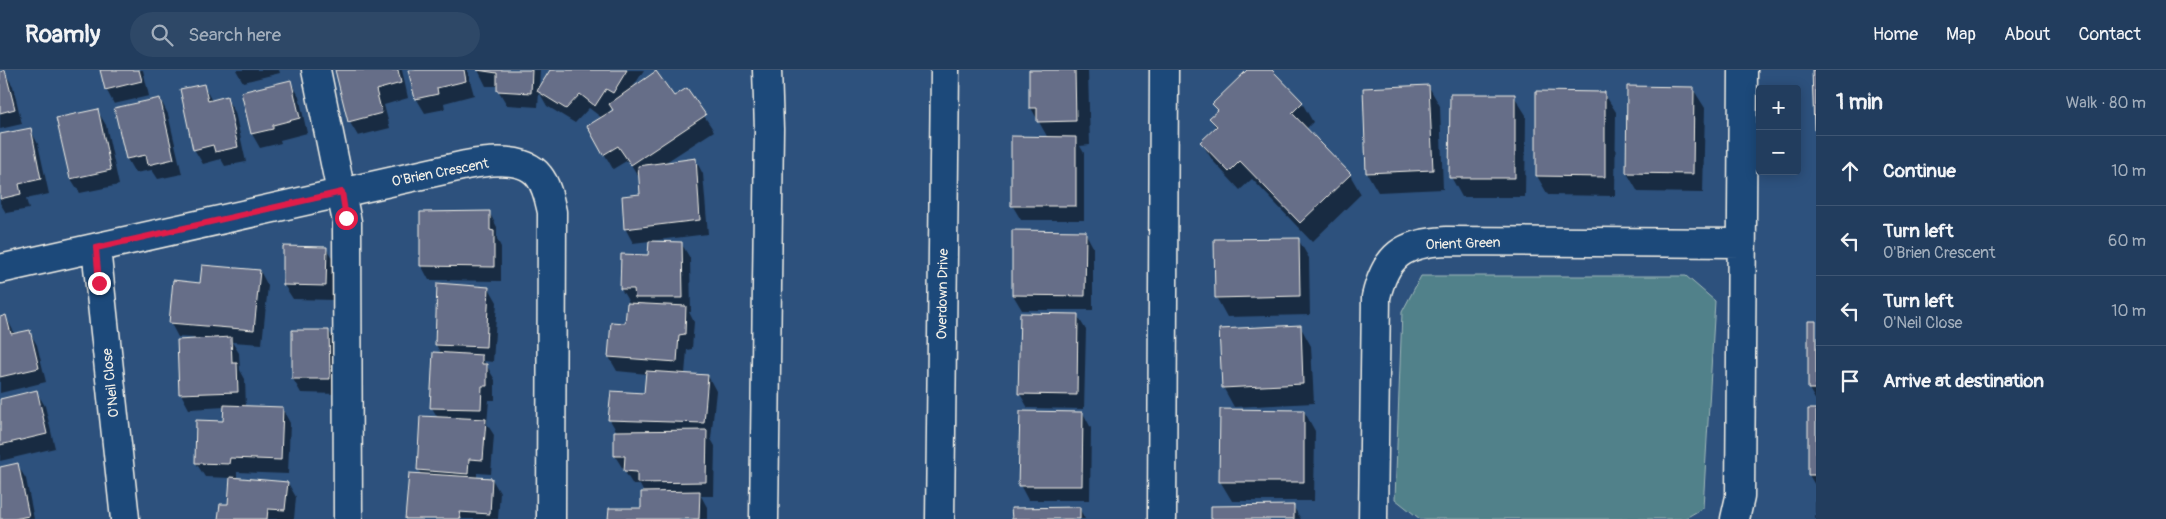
<!DOCTYPE html>
<html lang="en">
<head>
<meta charset="utf-8">
<style>
	body { margin:0; font-family:Pangolin,sans-serif; background:#2e4867; color:#f1f3f6 }
	.controls { position:absolute; right:15px; top:15px; display:grid; overflow:hidden; border-radius:5px; box-shadow:0 2px 12px #0003 }
	.controls button { width:45px; height:45px; display:grid; place-items:center; padding:0; border:0; border-bottom:1px solid #3f5673; background:#223d5e; color:#f1f3f6; font:25px sans-serif }
	.stop { position:absolute; width:15px; height:15px; margin:-11px; border:4px solid #e11d48; border-radius:50%; background:#fff }
	.stop.end { background:#e11d48; border-color:#fff; box-shadow:0 1px 5px #0008 }
	.list { margin:0; padding:0; list-style:none }
	h2 { display:flex; justify-content:space-between; align-items:center; height:65px; margin:0; padding:0 20px; font-size:21px }
	h2 small { font-size:16px; font-weight:400; color:#a2aebc }
	.list li { display:grid; grid-template-columns:32px 1fr auto; gap:15px; align-items:center; box-sizing:border-box; height:70px; padding:0 20px; border-top:1px solid #3f5673 }
	.list b { display:block; font-size:19px; white-space:nowrap }
	.list p { margin:0; font-size:16px; white-space:nowrap; color:#a2aebc }
	.list em { font-size:16px; font-style:normal; color:#a2aebc }
	.icon { flex:none; width:28px; height:28px; fill:none; stroke:currentColor; stroke-width:2; stroke-linecap:round; stroke-linejoin:round }
	.map { position:relative; flex:none; width:1816px; height:449px; overflow:hidden }
	header { display:flex; align-items:center; gap:30px; box-sizing:border-box; height:70px; padding:0 25px; background:#223d5e; border-bottom:1px solid #3f5673 }
	header strong { font-size:24px }
	nav { display:flex; gap:28px; margin-inline-start:auto; font-size:18px }
	.search { width:350px; height:45px; background:#2e4867; display:flex; align-items:center; gap:12px; box-sizing:border-box; padding:0 18px; border-radius:28px; color:#a2aebc; font-size:19px }
	main { display:flex }
	aside { flex:1; background:#223d5e }
	.map>svg:first-child { display:block }
</style>
</head>
<body>
<header>
<strong>Roamly</strong>
<div class="search"><svg class="icon" aria-label="search" viewBox="0 0 24 24"><circle cx="10" cy="10" r="6"/><path d="M15 15l6 6"/></svg>Search here</div>
<nav><a>Home</a><a>Map</a><a>About</a><a>Contact</a></nav>
</header>
<main>
<div class="map">
<svg width="1816" height="449" viewBox="0 0 1816 449">
	<rect width="100%" height="100%" fill="#2d517d"/>
	<filter id="ink" filterUnits="userSpaceOnUse"><feTurbulence type="fractalNoise" baseFrequency=".02" numOctaves="2"/><feDisplacementMap in="SourceGraphic" scale="10" xChannelSelector="R" yChannelSelector="G"/><feConvolveMatrix kernelMatrix="1 2 1 2 8 2 1 2 1" color-interpolation-filters="sRGB"/></filter>
	<g filter="url(#ink)">
		<!-- green -->
		<path fill="#51818a" stroke="#a2b9b9" d="M1421,206H1686L1715,231L1703,438L1684,449H1420L1395,429L1402,242Z"/>
		<!-- shadow -->
		<path fill="#0007" fill-rule="evenodd" d="M101,0H143L149,26L114,34L106,19Z
			M236,0H279L280,3L243,12Z
			M337,0H402L408,28L384,35L390,58L358,66L349,51Z
			M410,0H467L474,25L444,33L445,39L425,43L416,28Z
			M478,0H540L539,20L552,0H644L632,19L674,28L687,20L714,61L663,94L695,89L703,104L708,164L633,173L625,158L642,125L640,109L628,90L613,99L589,57L602,48L589,38L575,53L547,36L539,22L538,37L507,35L498,20V16H486ZM612,37L615,40L607,46Z
			M1030,0H1088L1090,75L1080,76L1084,83V150H1021L1012,135L1048,68L1031,38Z
			M1249,0H1270L1302,33L1313,52L1306,59L1350,105L1361,124L1312,172L1252,109L1240,120L1213,91L1201,72L1216,58L1211,48L1218,42L1214,34Z
			M4,2L13,16L22,54L0,59V3Z
			M290,11L299,26L307,63L280,70L281,73L260,78L252,64L242,23Z
			M203,15L212,31L226,28L235,42L246,92L225,96L221,89L203,94L194,79Z
			M1429,17L1440,36L1443,119L1378,122L1367,103Z
			M1693,19L1705,38L1703,123L1638,122L1627,103Z
			M1604,23L1616,42L1615,126L1548,125L1537,106Z
			M1514,26L1526,45L1525,127H1462L1451,107Z
			M160,29L168,44L182,104L158,109L152,100L135,103L127,89L116,39Z
			M97,40L106,55L119,115L80,123L71,109L58,49Z
			M30,59L38,74L49,124L26,129L29,139L6,143L0,133V65Z
			M489,142L497,157V169L501,177V211L429,210L421,195Z
			M1014,161L1085,162L1093,177V240H1022L1013,225Z
			M1298,169L1309,188L1310,245L1227,247L1216,227Z
			M681,173L690,188L691,242H689L694,252L692,279L687,280L685,304L708,306L716,321L711,369L715,376L714,426H701L707,437V449H609L642,439L644,423L640,415H633L615,386L617,362L610,350L646,324L647,304L617,301L609,287L626,254L630,234L621,219L649,186Z
			M326,178L335,193L334,230L293,229L284,215Z
			M260,201L268,216L262,274L232,272L239,283L240,300L245,309L246,337L282,338L290,353L288,404L237,402V408L288,413L296,427L294,449H220L229,436L231,408L205,407L196,393L224,352L225,337L189,339L181,324L179,271L194,270V268L178,267L170,252L201,214Z
			M489,218L497,232L493,292L484,291L495,310V330H489L487,354L494,365L491,404L477,403V408L492,409L500,423L498,449H406L421,405L419,400L438,348L432,338L441,284L436,275Z
			M1077,245L1086,260L1084,339L1028,338L1020,324Z
			M6,247L15,264L29,261L37,275L46,312L0,323V248Z
			M1816,252V331L1809,319Z
			M1300,256L1311,276L1314,333L1234,337L1223,317Z
			M329,261L337,276V324L301,323L293,309Z
			M36,321L45,336L55,378L0,391V330Z
			M1809,340H1816V417L1809,405Z
			M1304,341L1315,361L1314,431H1232L1220,411Z
			M1083,343L1091,358L1090,430H1028L1020,415Z
			M17,394L26,409L34,449H0V398Z
			M1815,427H1816V449H1815Z
			M1293,436L1301,449H1213Z
			M1079,438L1085,449H1013Z"/>
		<!-- building -->
		<path fill="#666e88" stroke="#f4f1e8" d="M5,0L15,39L0,43V2Z
			M100,0H139L142,11L105,20Z
			M335,0H398L401,13L376,20L382,43L348,52Z
			M408,0H464L466,11L437,18L438,24L415,29Z
			M477,0H532L531,23L497,21V3Z
			M550,0H627L613,23L606,19L595,36L580,24L566,39L537,21Z
			M1029,0H1075L1076,51L1037,52V38H1029Z
			M1247,0H1272L1303,32L1292,43L1351,104L1300,153L1240,91L1229,102L1200,72L1217,56L1209,48L1218,40L1212,34Z
			M1812,0H1816V60H1814Z
			M656,1L674,26L687,18L706,45L631,95L618,76L603,85L587,56L613,40L609,34Z
			M291,10L300,48L273,55V59L251,64L241,22Z
			M204,14L208,31L227,26L238,77L215,82L213,75L193,80L180,19Z
			M1429,15L1433,100L1366,103L1363,18Z
			M1627,16L1694,17L1693,104L1626,103Z
			M1536,21L1605,22V107L1536,106Z
			M1450,24H1515V108H1449Z
			M160,28L174,89L148,95L146,85L126,89L114,38Z
			M98,39L111,100L70,109L56,48Z
			M31,58L41,109L19,114L21,124L0,129V64Z
			M1011,66L1076,67V136H1011Z
			M696,88L700,150L624,159L622,126L640,124L638,96Z
			M490,141V160L494,161V197L420,196V142Z
			M1012,160L1086,161L1085,226L1012,225Z
			M1299,168L1300,226L1215,228L1214,169Z
			M649,171L682,172L683,228H635L634,219H620L621,184L648,185Z
			M283,176L327,177L326,216L283,215Z
			M202,195L260,200L254,260L169,253L173,210L200,213Z
			M437,213L489,217L486,277L435,275Z
			M627,233L686,236L685,264L679,265L677,292L608,287L611,252L625,253Z
			M1020,243L1078,244L1077,325L1018,324Z
			M6,245L11,264L30,260L39,298L0,307V247Z
			M1808,251H1816V319H1808Z
			M1301,255L1303,314L1222,318L1219,259Z
			M292,260H329L330,309H292Z
			M231,267L232,293H237L238,322L179,324L177,270Z
			M433,282L482,285V294H487V316H482L481,339L430,338Z
			M646,301L708,305L704,353L608,350L611,321L644,323Z
			M37,320L47,364L0,375V329Z
			M224,335L283,337L281,390L230,388L229,394L195,393L196,350L223,351Z
			M1220,339L1304,340V412H1219Z
			M1808,339H1816V405H1808Z
			M1020,341L1083,342L1082,416H1018Z
			M420,346L486,349L483,390L469,389L468,404L417,400Z
			M707,360L706,412L637,413V402L624,401L625,386H614V361Z
			M18,393L29,446L14,449H0V397Z
			M409,403L492,408L490,444L459,442L461,449H405Z
			M230,407L288,412L285,440L268,439L267,449H218L220,434H228Z
			M700,421L699,449H608L609,438H641V422Z
			M1294,435V449H1211V436Z
			M1080,437V449H1012L1011,438Z"/>
		<g fill="none" stroke-linecap="round" stroke-linejoin="round">
			<defs>
				<path id="minor" d="M316,0L347,152L348,449
					M96,178L125,449
					M0,199L466,95C487,91 524,86 539,106C547,116 549,129 552,142L551,449
					M764,449L769,59L767,0
					M940,449L945,0
					M1162,449L1164,0
					M1373,449L1376,227C1386,185 1403,173 1446,171L1741,173
					M1735,449L1740,427L1743,0"/>
			</defs>
			<!-- minor casing -->
			<use href="#minor" stroke="#f4f1e8" stroke-width="31"/>
			<!-- minor -->
			<use href="#minor" stroke="#1f4a7a" stroke-width="28"/>
		</g>
	</g>
	<g fill="none" stroke-linecap="round" stroke-linejoin="round" filter="url(#ink)">
		<!-- route -->
		<path stroke="#e11d48" stroke-width="6" d="M99,213L96,178L342,122L346,148"/>
	</g>
	<g text-anchor="middle" stroke-width="4" stroke-linejoin="round" paint-order="stroke">
		<!-- street labels -->
		<g font-size="14" fill="#f4f1e8" stroke="#1f4a7a">
			<text transform="translate(440 102) rotate(-11)" y="5">O'Brien Crescent</text>
			<text transform="translate(1463 173) rotate(-2)" y="5">Orient Green</text>
			<text transform="translate(942 224) rotate(-89)" y="5">Overdown Drive</text>
			<text transform="translate(110 313) rotate(-96)" y="5">O'Neil Close</text>
		</g>
	</g>
</svg>
<div class="controls">
<button>+</button>
<button>−</button>
</div>
<div class="stop" style="left:346px;top:148px"></div>
<div class="stop end" style="left:99px;top:213px"></div>
</div>
<aside>
<h2>1 min<small>Walk · 80 m</small></h2>
<ul class="list">
<li><svg class="icon" aria-label="ahead" viewBox="0 0 24 24"><path d="M12 20V5M6 11l6-6 6 6"/></svg><div><b>Continue</b></div><em>10 m</em></li>
<li><svg class="icon" aria-label="left" viewBox="0 0 24 24"><path d="M17 20v-9H6M10 6l-5 5 5 5"/></svg><div><b>Turn left</b><p>O'Brien Crescent</p></div><em>60 m</em></li>
<li><svg class="icon" aria-label="left" viewBox="0 0 24 24"><path d="M17 20v-9H6M10 6l-5 5 5 5"/></svg><div><b>Turn left</b><p>O'Neil Close</p></div><em>10 m</em></li>
<li><svg class="icon" aria-label="arrive" viewBox="0 0 24 24"><path d="M6 21V4h12l-3 4 3 4H6"/></svg><div><b>Arrive at destination</b></div></li>
</ul>
</aside>
</main>
</body>
</html>
